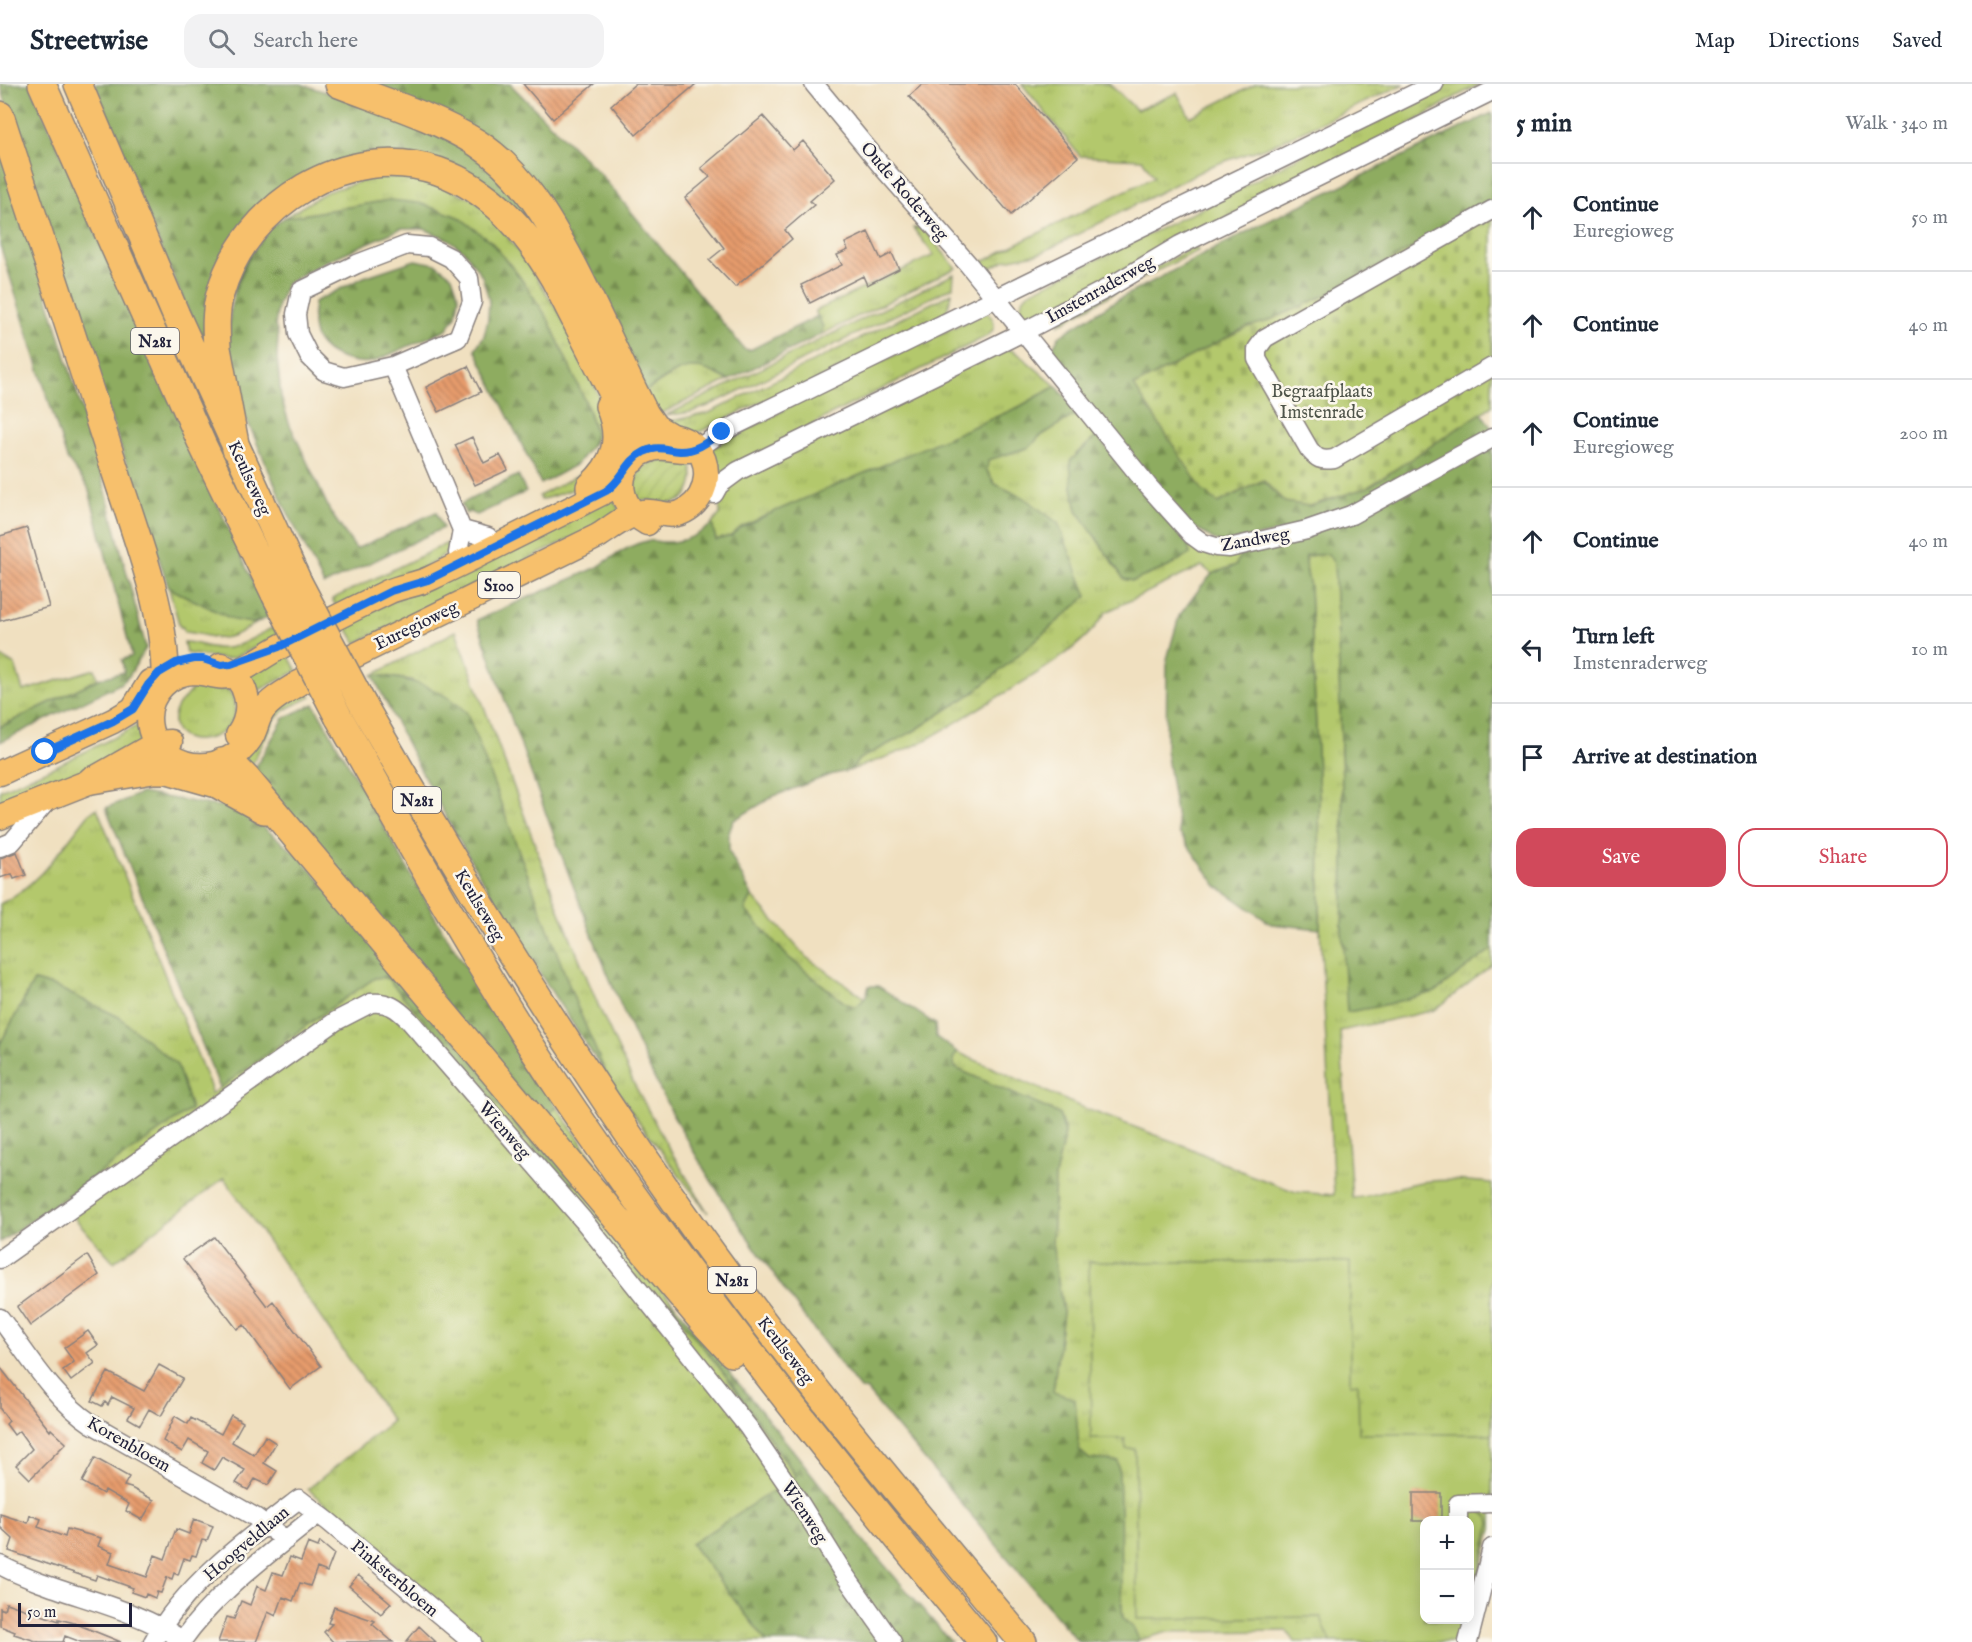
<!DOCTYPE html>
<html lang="en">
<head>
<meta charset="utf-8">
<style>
	body { margin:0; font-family:"IM FELL English",serif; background:#f2f2f3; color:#1f2937 }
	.controls { position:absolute; right:18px; bottom:18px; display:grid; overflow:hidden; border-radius:12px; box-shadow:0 3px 15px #0003 }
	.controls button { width:54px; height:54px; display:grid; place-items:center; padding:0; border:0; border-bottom:2px solid #e0e1e3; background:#fff; color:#1f2937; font:30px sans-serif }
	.scale { position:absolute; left:18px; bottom:15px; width:114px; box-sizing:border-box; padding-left:6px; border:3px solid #22223b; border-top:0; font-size:16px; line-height:21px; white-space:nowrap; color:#22223b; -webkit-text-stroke:4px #fbf7ec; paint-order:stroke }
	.stop { position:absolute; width:18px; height:18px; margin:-14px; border:4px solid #1a73e8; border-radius:50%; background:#fff }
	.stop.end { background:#1a73e8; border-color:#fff; box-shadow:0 2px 6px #0008 }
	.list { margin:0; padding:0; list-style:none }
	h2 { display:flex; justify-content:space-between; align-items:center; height:78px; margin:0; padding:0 24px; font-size:26px }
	h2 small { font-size:20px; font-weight:400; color:#747a83 }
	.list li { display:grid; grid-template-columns:39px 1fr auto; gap:18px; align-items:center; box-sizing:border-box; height:108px; padding:0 24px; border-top:2px solid #e0e1e3 }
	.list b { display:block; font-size:22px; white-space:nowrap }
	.list p { margin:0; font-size:20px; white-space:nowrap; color:#747a83 }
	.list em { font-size:20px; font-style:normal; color:#747a83 }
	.actions { display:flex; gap:12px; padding:18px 24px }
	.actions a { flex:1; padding:14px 0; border:2px solid #d1495b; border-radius:18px; text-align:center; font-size:21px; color:#d1495b }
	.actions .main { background:#d1495b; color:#fff }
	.icon { flex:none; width:33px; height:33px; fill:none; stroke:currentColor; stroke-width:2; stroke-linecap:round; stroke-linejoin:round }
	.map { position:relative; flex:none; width:1492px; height:1558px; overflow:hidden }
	header { display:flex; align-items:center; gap:36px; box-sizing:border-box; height:84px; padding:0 30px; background:#fff; border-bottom:2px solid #e0e1e3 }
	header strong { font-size:28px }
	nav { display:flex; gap:33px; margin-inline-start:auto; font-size:21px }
	.search { width:420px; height:54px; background:#f2f2f3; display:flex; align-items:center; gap:15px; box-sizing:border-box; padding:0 21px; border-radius:18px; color:#747a83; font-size:22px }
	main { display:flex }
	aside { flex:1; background:#fff }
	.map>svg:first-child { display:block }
</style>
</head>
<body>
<header>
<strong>Streetwise</strong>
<div class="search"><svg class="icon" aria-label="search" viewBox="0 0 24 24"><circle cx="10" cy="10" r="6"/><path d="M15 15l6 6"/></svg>Search here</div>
<nav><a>Map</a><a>Directions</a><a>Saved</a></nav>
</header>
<main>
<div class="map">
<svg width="1492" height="1558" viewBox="0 0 1492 1558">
	<defs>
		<pattern id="grass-tufts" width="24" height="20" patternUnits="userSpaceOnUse" patternTransform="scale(1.5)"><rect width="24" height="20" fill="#b3c86c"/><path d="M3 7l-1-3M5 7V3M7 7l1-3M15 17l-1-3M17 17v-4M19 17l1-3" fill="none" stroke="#9aac5e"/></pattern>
		<pattern id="forest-firs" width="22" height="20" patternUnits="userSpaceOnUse" patternTransform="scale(1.5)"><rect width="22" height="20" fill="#8eac60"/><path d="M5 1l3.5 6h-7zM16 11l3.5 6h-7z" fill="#748c50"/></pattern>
		<pattern id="cemetery-stones" width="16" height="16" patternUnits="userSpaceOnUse" patternTransform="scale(1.5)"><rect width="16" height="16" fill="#b3c86c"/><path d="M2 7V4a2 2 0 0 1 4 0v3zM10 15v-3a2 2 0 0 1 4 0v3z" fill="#9aac5e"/></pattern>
		<pattern id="garden-furrows" width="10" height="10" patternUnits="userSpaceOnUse" patternTransform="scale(1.5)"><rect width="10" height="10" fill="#b3c86c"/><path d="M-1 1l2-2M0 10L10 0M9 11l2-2" fill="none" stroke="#9aac5e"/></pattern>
		<pattern id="building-back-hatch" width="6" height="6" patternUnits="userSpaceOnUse" patternTransform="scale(1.5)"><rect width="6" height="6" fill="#e69b6c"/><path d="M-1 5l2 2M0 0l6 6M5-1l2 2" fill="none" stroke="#ba7e5a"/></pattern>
	</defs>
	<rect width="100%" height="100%" fill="#fbf7ec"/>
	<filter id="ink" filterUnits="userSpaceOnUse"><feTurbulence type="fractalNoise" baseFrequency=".0167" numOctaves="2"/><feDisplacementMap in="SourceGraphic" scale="12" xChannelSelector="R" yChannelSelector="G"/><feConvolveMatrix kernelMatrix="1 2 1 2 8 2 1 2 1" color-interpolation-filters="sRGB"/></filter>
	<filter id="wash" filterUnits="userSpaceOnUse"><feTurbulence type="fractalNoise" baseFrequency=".008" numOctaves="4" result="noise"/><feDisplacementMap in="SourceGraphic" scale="24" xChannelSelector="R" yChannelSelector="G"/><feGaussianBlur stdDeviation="1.35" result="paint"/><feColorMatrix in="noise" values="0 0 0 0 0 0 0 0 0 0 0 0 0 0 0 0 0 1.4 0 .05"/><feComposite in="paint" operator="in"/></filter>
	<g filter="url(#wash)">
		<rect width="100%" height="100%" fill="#f0e0c0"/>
		<!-- grass -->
		<path fill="url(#grass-tufts)" stroke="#6a7554" stroke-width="1.5" d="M1022,0H1109L1137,26L1177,9L1190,33L1256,0H1404L1275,60L1211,82L1041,169L1005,176L991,184H986L981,179L1006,165L1154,93L1142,75L1080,72Z
			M1443,0H1481L1457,12L1394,50L1139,178L1032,235C1018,229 1018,219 1028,209L1219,116L1337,52Z
			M375,93H418L473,115L493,133L529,182L560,230L602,318L606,349L597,353L591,362L594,343L586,319L547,233L519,192L491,157L390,116L284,134L326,108Z
			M913,144H923L956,184L820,251L823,243L815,227L934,171Z
			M1195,162L1198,167L1126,202L1058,241L1063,234Z
			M954,190L953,203L708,322L691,328L665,332Z
			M952,209L946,229L808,301L769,314L699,348L690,349L666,338L709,329Z
			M986,228C996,235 997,245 987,252L826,333L717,395L708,366L760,339L815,309Z
			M1001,265L1011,266L1017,269L1056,302L1019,323L740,444L731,452L716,456L712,440L720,430L719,417L736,395Z
			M689,283L706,285L729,296L660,330L641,310L679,286Z
			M1079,328L1097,352L1076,370L1072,403L1077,426L1124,495L1133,497L1168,483L1190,470L1188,461L1208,469L1242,465L1236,481L1212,490L1202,482L1106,528C1083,566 1029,594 991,617C967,631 944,647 920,659C898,670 874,677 851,686L859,675L914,647L976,607L1087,512L1024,414L995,400L987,387L988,376L1030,363L1039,353Z
			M606,359L580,403L541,416L539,412L580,390L592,378Z
			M611,411L621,430L356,559L345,540Z
			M452,457V462L449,467L432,479L337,524L332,515Z
			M1328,470L1334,479L1338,547L1344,777L1342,846L1435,908L1492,865V881L1435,926L1340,947L1352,1114C1374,1113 1394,1103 1416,1099C1441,1094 1467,1097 1492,1099V1445L1470,1525V1436H1424V1536H1467L1460,1558H1295L1287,1547L1168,1548L1139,1556L1133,1543L1123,1536L1120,1506L1089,1375L1079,1366L1076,1342L1053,1308L1063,1228L1052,1159L1055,1092L1065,1049L1059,1030L955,984L953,975L957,968L1081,1023L1185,1062L1250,1091L1296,1108L1334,1111L1320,845L1319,715L1310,503L1305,480L1306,472Z
			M168,501L173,506L234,536L253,539L261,537C248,543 232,556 217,554C206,552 196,549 184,548L183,543H180Z
			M274,543L278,552L233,574L225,575L186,569L184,558C196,558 205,563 217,564C236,567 257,551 274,543Z
			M456,547L560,828L599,923L633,998L667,1061L708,1129L639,1038L606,990L577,922L412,596L373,591Z
			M287,569L297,587L253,609L244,590Z
			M0,572L15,581L23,607L95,585L98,595L0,643Z
			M194,602L217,606L228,605C260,653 170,677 174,633C175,621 188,612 194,602Z
			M307,606L311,613L286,625L276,634L249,686L239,674L265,634Z
			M139,641L145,662L0,723V706L56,682Z
			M97,724L210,1002L211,1010L325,928L375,894L382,893L388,895L553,1085L566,1098L579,1100L670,1215L676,1229L726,1292L796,1393L691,1460L767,1558H484L308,1405L392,1337L224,1094L114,1178L59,1117L191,1025L119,933L56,903L34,897L0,960V820C40,800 61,765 88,731Z
			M752,812L806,873L865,914L856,924L845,919L788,873L745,826Z
			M557,1023L688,1212L543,1035Z"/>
		<!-- forest -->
		<path fill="url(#forest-firs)" stroke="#58674e" stroke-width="1.5" d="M0,0H30L158,290L269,533L253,539L234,536L173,506L168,501L41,129Z
			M95,0H301L353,17L457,58L525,116L551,176L429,75L275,114L205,267L153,145Z
			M363,0H510L601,91L744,265L750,266L818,232L823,243L820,251L729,296C721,293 714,288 706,286C682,277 661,298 641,310L518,84Z
			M1492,29V120L1333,208L1266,238L1245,244L1134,302L1218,419L1263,396L1285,418L1310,422L1334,414L1368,403L1481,328L1492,345V348L1360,423L1305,443L1219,459L1188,439L1055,282L1053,264L1059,252L1117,216L1260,141Z
			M0,58L99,381L146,564L129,592L122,599L0,658V643L98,595L124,588L122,576L132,572L88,403L67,375L0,161Z
			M390,116L419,119L459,133L490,157L519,192L547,233L586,319L595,349L591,362L577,380L541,400L475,265L484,252L488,235L489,215L482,192L465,168L448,155L424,145H400L324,178L287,199L278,220L275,242L278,251L277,273L281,313L289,339L331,429L356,465L436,428L443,444L324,501L283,419L237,313L227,262L231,223L236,204L250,172L269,145L284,134Z
			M415,176L436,180L452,192L459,213L456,232L447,245L373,278C354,280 328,274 317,256C311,245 313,230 314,218L364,193Z
			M1056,302L1079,328L1039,353L1030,363L988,376L987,387L995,400L1024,414L1058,439L1087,512L976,607L914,647L859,675L851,686L830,691L774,712L734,736L729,748V767L752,812L745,826L788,873L845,919L856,923L865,914L869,902H878L935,940L936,953L957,968L953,975L955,984L1059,1030L1065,1049L1055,1092L1052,1159L1063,1228L1053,1308L1075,1315L1079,1366L1089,1375L1118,1377C1123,1430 1118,1483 1123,1535L1133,1543L1139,1556L1136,1558H1078L866,1306L860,1305C800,1229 743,1152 694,1068C647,989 612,903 579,817C543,724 509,630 477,536L598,483C611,474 633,458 649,457C654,456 659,458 663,458C682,459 698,452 712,440L716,456L731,452L740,444L771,429L1019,323Z
			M1097,352L1188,461L1190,470L1168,483L1133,497L1124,495L1077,426L1072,403L1070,377Z
			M1492,357V865L1435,908L1376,923L1347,928L1342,846L1344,777L1338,547L1334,479L1328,470L1306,472L1305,480L1310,503L1319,715L1320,845L1271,840L1217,802L1179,749L1166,666L1167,575L1179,532L1200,504L1212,490L1236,481L1242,465L1306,449Z
			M518,391L526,408L477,431L469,428L466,430L461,420Z
			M373,591C408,594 441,603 467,629L577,922L606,990C520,863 438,730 373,591Z
			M314,620L445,850L557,1023L543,1035L251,691L284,634Z
			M141,709L216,722L236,721L299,772L579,1100L566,1098L553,1085L388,895L383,893L375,894L325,928L220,1004L106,724Z
			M34,897L56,903L119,933L177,981L191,1025L0,1158V960Z
			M670,1215L800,1375L868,1462L951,1558H767L691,1460L796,1392L726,1292L676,1229Z"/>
		<!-- cemetery -->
		<path fill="url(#cemetery-stones)" stroke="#6a7554" stroke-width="1.5" d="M1492,120V322L1368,403L1334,414L1310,422L1285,418L1263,396L1218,419L1203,407L1134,302L1245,244L1266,238L1333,208Z"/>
		<!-- garden -->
		<path fill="url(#garden-furrows)" stroke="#6a7554" stroke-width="1.5" d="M663,376L677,379L690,378C697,395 691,417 671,419C659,421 651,414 638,417C629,397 640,377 663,376Z"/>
		<!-- pitch -->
		<path fill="#b3c86c" stroke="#6a7554" stroke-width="1.5" d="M1089,1178H1350V1300L1358,1299L1359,1350H1492V1411L1482,1428L1488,1433L1490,1439L1487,1455L1470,1523V1436H1424V1536H1466L1459,1558H1330L1321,1533L1137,1535L1135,1365H1126L1125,1355H1091Z"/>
		<g id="blocks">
			<!-- building -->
			<path fill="url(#building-back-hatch)" d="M523,0H594L553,35Z
				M635,0H696L636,51L611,21Z
				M923,0H1015L1078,73L1011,131L909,12Z
				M763,32L793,66L803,57L835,95L810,117L814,121L785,146L792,155L735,203L709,176L724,164L685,114L710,93L701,84Z
				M868,148L881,175L892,169L899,185L867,201L863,192L810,219L801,201L842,181L837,171L848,166L845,159Z
				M468,282L481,308L439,328L426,303Z
				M472,353L484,379L500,371L508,386L475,401L455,361Z
				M27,444L49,523L0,537V452Z
				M17,768L26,791L14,795L12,790L0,794V774Z
				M214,1153L267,1222L273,1217L321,1282L290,1305L244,1241L237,1245L183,1175Z
				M87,1171L99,1191L30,1242L17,1223Z
				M88,1247L98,1261L87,1269L95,1279L71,1297L63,1286L74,1278L64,1264Z
				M159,1281L183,1294L161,1332L149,1325L140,1341L128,1334L134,1324L112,1313L108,1321L105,1318L102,1322L92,1317L108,1288L144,1307Z
				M0,1283L50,1347L51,1345L66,1359L30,1395L16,1381L32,1365L19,1347L14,1351L6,1340L9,1337L0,1325Z
				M231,1331L243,1338L232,1358L254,1371L265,1352L276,1359L264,1379L277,1387L268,1401L255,1395L248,1406L236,1399L245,1386L222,1373L214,1386L202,1379L208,1367L189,1356L182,1368L163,1357L175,1332L188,1340L191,1334L221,1350Z
				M95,1374L129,1393L124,1402L131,1404L154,1416L142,1436L126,1427L129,1420L105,1406L103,1410L82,1398Z
				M1413,1409H1441V1437H1413Z
				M0,1430L28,1439L30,1431L41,1435L38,1443L65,1453L67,1445L101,1454L98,1462L113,1468L109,1480L147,1493L155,1471L165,1475L176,1445L189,1450L194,1435L213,1442L207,1457L202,1456L196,1472L192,1471L190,1476L184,1474L178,1491L174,1489L172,1495L167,1493L161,1509L157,1508L155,1514L146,1510L145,1513L131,1508L133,1504L97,1491L95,1496L9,1467L13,1455L0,1443Z
				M320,1458L334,1470L327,1488L317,1484L310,1502L300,1499L293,1517L283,1513L276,1532L268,1528L256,1558H218L227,1533L234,1535L241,1517L250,1521L257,1502L266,1506L273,1488L283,1491L290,1473L301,1477L308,1459L318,1463Z
				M358,1491L391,1519L381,1530L349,1502Z
				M6,1519L59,1537V1535L74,1539L121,1558H81L65,1552L63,1558H39L14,1550L15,1548L0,1542V1524L4,1526Z
				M334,1523L375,1537L372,1540L393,1558H333L324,1548L332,1540L328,1539Z
				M419,1542L436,1558H406Z"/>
		</g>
	</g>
	<g filter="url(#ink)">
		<use href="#blocks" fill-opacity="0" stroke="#89817e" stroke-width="1.5"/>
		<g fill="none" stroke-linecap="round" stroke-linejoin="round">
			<defs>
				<path id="minor" d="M814,0L885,86L968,180L1148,402L1192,451L1203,459L1216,463L1229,464L1307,446L1351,431L1492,354
					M1492,126L1265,254L1257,265V275L1309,365C1317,375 1321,377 1334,375L1492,283
					M407,161L429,163L451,174L469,194L472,218L458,254L393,282L344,293L324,287L309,272L298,250L296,230L301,207L357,180Z
					M393,282L462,446L458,469
					M697,365L722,348L1434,0
					M714,410L719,401L738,387L1023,248L1106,205L1180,161L1492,7
					M462,446L488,453
					M0,763L12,758L47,717
					M0,1175L336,937L371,919C388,917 398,925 409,936L583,1136L748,1343L798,1416L844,1490L892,1558
					M0,1234C28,1271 52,1313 92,1340L255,1433L286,1456
					M1458,1436V1420L1492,1419
					M0,1481C59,1512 127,1519 182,1556
					M153,1558C184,1501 248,1454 299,1415L329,1438L472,1558
					M181,1558C217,1507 270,1469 318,1430
					M1468,1558L1492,1464"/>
				<path id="major" d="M624,389L616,401L606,407C548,436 490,466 431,494C417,501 401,502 388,508C351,526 314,544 278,564C264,572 250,582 235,589C221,597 210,589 195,588C170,588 149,609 149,634C149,650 157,664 170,672C196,689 233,682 250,655C256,646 257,634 263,626C272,614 287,607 299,599L598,452C611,444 627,430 643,428C660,426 670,437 688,425C709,411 713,377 693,361C685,354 676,353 667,351
					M647,439C614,421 612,377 652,365C664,361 676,367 689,366
					M221,581C248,595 255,626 238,651
					M0,689L113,637L133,625L150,598
					M99,692L157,659L170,658
					M0,733L109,690"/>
				<path id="highway" d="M42,0L203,362L275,510
					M78,0L176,231L298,498
					M339,0C385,18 435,33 477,59C522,88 549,136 574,183C599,231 620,281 645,330L655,344L667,351
					M0,31C38,149 78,267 115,386C135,449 163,519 165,585
					M236,365L217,264C216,246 215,228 220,210C244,121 348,56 438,87C492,106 527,148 555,196L629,341L634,357L633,375
					M590,403C616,379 623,355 609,322
					M363,621C477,821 599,1018 737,1203C828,1325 926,1441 1023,1558
					M338,632C409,757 478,884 558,1003C688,1196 835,1379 983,1558
					M222,678L234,682L246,694L706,1241L732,1269
					M92,696L153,686H168L217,700L264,726"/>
			</defs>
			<!-- minor casing -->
			<use href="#minor" stroke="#89817e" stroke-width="21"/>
			<!-- major casing -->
			<use href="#major" stroke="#89817e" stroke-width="27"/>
			<!-- highway casing -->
			<use href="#highway" stroke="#89817e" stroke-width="30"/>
			<!-- minor -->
			<use href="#minor" stroke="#fff" stroke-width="18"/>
			<!-- major -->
			<use href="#major" stroke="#f7c06c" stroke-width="24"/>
			<!-- highway -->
			<use href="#highway" stroke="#f7c06c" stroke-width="27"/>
			<defs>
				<path id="highway-bridge" d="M298,498L363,621
					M275,510L338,632"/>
			</defs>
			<!-- highway-bridge casing -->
			<use href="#highway-bridge" stroke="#89817e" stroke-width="30" stroke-linecap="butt"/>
			<!-- highway-bridge -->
			<use href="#highway-bridge" stroke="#f7c06c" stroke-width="27"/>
		</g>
	</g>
	<g fill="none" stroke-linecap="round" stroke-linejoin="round" filter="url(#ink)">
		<!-- route -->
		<path stroke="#1a73e8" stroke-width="8" d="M45,668L113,637L133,625L148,601L159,589L176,579L194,575H203L221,581L231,580L279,563L391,507L428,496L606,407C622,397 627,376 644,368C659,361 666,366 680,367C697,367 709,357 722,348"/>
	</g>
	<g text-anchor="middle" stroke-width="5" stroke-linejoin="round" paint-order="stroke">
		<!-- shield labels -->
		<g fill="#fbf7ec" stroke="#636270" stroke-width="1.5">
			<rect x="131" y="244" width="48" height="26" rx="4.5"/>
			<rect x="478" y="488" width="42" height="26" rx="4.5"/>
			<rect x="393" y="703" width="48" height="26" rx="4.5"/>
			<rect x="708" y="1183" width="48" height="26" rx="4.5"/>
		</g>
		<g font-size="16" font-weight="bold" fill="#22223b">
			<text x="155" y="263">N281</text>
			<text x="499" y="507">S100</text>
			<text x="417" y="722">N281</text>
			<text x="732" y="1202">N281</text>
		</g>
		<!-- street labels -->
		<g font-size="18" fill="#22223b" stroke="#fbf7ec">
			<text transform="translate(905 107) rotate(49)" y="6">Oude Roderweg</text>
			<text transform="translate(1100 205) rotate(-29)" y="6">Imstenraderweg</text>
			<text transform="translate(250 394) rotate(65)" y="6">Keulseweg</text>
			<text transform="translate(1255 455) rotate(-10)" y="6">Zandweg</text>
			<text transform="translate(416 541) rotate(-26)" y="6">Euregioweg</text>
			<text transform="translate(480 821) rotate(59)" y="6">Keulseweg</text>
			<text transform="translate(505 1046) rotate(49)" y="6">Wienweg</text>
			<text transform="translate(786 1266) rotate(52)" y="6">Keulseweg</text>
			<text transform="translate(129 1360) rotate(30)" y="6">Korenbloem</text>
			<text transform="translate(805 1428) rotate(57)" y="6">Wienweg</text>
			<text transform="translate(246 1459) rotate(-40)" y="6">Hoogveldlaan</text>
			<text transform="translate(395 1494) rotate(40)" y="6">Pinksterbloem</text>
		</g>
		<!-- park labels -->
		<g font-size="18" fill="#4e544a" stroke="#fbf7ec">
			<text x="1322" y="313">Begraafplaats<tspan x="1322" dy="21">Imstenrade</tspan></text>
		</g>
	</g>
</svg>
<div class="controls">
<button>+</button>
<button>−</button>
</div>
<div class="scale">50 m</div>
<div class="stop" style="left:45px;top:668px"></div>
<div class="stop end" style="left:722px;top:348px"></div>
</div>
<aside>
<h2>5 min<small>Walk · 340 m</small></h2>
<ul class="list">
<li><svg class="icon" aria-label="ahead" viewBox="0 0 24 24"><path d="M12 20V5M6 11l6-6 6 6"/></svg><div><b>Continue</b><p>Euregioweg</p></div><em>50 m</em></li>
<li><svg class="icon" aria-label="ahead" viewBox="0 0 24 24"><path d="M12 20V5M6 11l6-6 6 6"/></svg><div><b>Continue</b></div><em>40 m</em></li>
<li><svg class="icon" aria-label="ahead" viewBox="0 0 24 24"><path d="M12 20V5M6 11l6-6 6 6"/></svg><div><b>Continue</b><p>Euregioweg</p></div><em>200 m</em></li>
<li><svg class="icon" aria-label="ahead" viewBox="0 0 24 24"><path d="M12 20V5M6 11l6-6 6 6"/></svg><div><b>Continue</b></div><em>40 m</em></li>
<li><svg class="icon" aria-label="left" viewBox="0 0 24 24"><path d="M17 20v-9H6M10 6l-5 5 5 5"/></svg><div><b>Turn left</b><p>Imstenraderweg</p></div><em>10 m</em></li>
<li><svg class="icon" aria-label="arrive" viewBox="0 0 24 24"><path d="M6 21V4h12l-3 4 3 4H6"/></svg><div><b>Arrive at destination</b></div></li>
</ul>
<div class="actions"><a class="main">Save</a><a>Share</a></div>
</aside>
</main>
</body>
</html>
